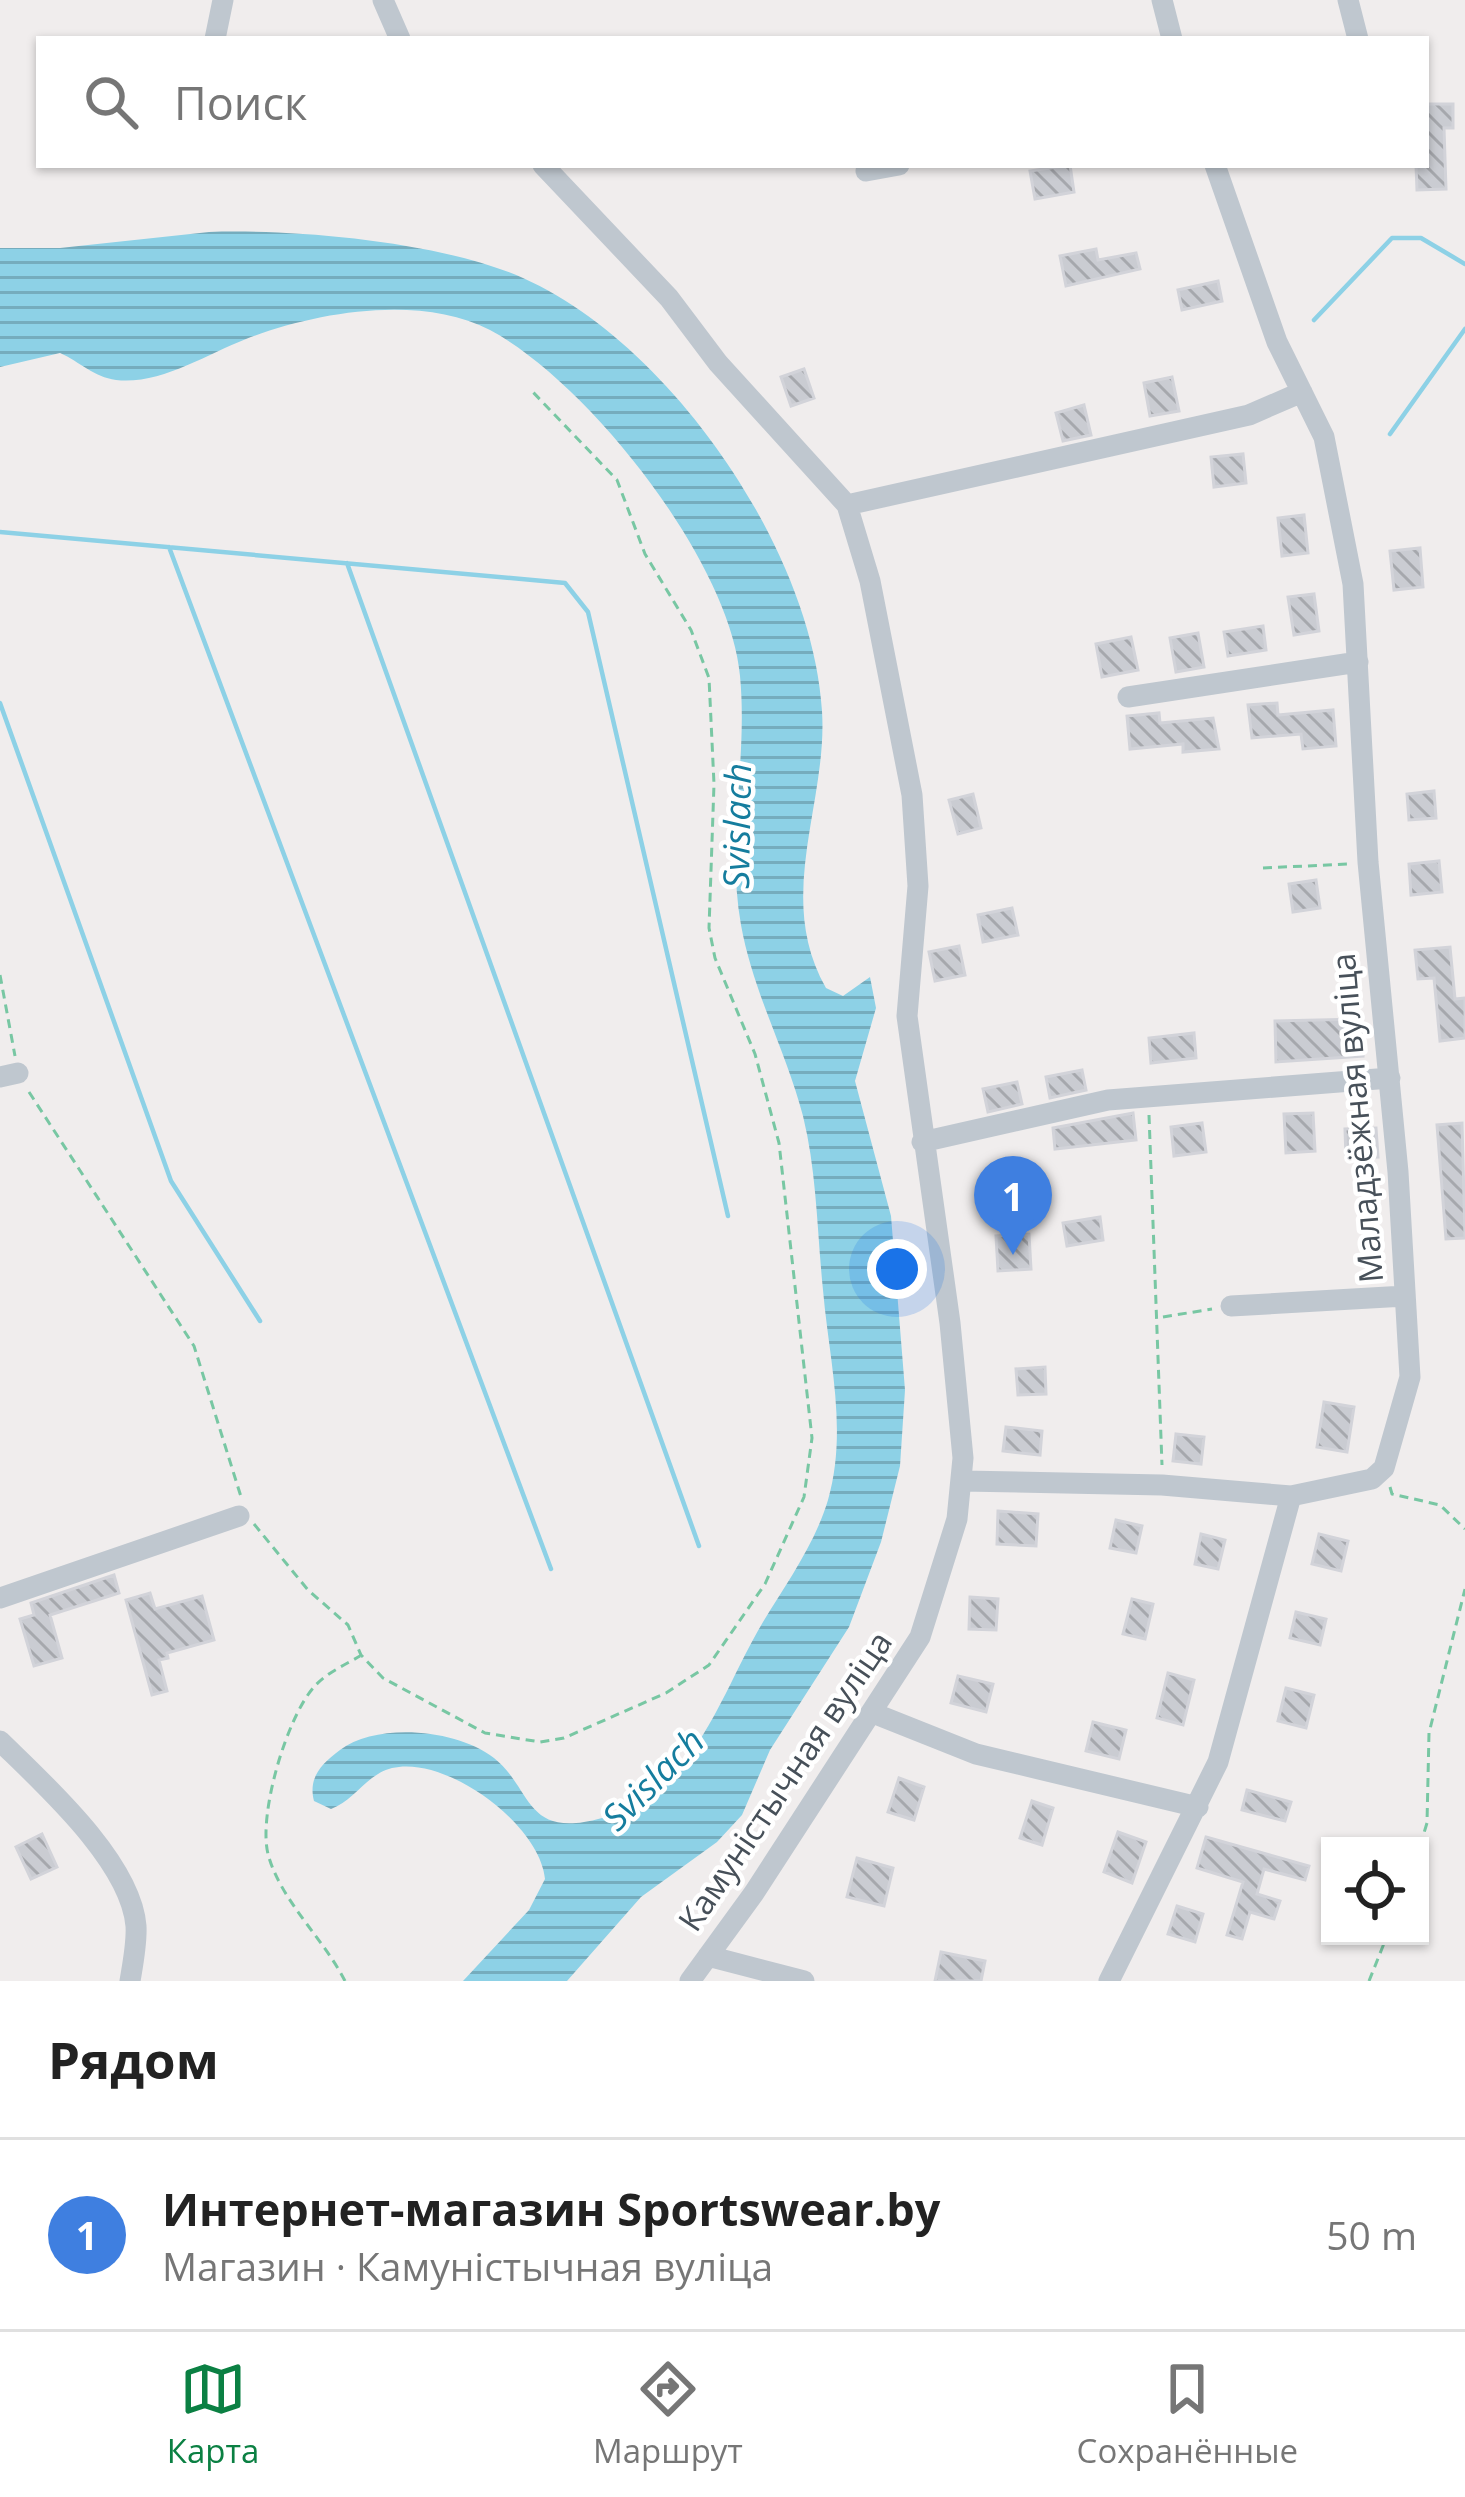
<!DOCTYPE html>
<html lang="ru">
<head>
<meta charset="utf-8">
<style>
	body { margin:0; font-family:"Open Sans",sans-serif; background:#f6f6f6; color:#222 }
	.controls { position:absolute; right:36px; bottom:36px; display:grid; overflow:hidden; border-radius:0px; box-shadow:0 3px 9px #0004 }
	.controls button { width:108px; height:108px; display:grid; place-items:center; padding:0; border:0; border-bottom:3px solid #e0e0e0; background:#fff; color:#222; font:60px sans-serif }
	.you { position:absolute; left:897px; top:1269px; width:42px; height:42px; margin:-30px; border:9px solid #fff; border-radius:50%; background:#1a73e8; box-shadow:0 0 0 18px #1a73e833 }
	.badge { display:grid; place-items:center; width:78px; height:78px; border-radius:50%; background:#0b8043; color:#fff; font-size:39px; font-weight:700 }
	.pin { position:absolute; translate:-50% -99px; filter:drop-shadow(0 3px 6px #0008) }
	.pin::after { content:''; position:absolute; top:63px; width:42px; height:36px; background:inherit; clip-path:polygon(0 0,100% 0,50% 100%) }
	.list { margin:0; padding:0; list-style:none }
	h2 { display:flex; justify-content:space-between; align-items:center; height:156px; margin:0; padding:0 48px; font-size:51px }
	h2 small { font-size:39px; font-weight:400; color:#767676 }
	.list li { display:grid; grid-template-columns:78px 1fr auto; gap:36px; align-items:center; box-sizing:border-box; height:192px; padding:0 48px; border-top:3px solid #e0e0e0 }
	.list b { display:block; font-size:45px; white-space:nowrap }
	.list p { margin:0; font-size:39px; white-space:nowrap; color:#767676 }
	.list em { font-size:39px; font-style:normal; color:#767676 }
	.icon { flex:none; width:66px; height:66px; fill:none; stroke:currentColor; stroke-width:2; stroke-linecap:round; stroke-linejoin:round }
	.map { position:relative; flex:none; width:1465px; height:1981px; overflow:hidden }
	.search { position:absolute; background:#fff; box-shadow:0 3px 9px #0004; left:36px; right:36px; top:36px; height:132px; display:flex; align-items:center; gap:30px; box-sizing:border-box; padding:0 42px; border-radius:0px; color:#767676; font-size:45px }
	.sheet { height:348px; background:#fff }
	nav { display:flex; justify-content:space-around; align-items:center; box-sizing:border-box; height:168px; border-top:3px solid #e0e0e0; background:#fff; font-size:33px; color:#767676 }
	nav a { display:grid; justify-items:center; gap:6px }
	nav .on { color:#0b8043 }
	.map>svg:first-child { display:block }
</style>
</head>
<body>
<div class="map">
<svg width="1465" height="1981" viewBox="0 0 1465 1981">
	<defs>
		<pattern id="water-rules" width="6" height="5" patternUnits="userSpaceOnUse" patternTransform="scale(3)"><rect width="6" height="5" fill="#8dd1e6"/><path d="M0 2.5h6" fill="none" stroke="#75acbd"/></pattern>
		<pattern id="building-back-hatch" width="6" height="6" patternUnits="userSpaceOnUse" patternTransform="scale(3)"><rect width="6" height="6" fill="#caccd2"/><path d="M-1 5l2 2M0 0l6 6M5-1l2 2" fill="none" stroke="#a6a8ad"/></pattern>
	</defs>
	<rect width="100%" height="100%" fill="#f0eded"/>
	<!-- water -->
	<path fill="url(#water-rules)" d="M209,232C298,229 442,242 523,278C671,344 812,550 822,711C828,803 774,897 826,988L843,996L870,977L876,1008L855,1081L891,1216L905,1390L900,1466L881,1542L849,1627L770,1750L742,1815L717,1842L641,1897L567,1981H463L529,1910L545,1879C540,1825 447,1755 392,1768C367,1774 355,1800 331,1809L314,1801C308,1778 321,1764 340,1750C377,1722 457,1729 494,1758C533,1789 524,1840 602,1818C696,1791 719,1696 763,1622C786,1584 815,1544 828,1500C848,1430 829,1360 823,1290C817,1231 817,1173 803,1116C786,1051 753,992 741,925C726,841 748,759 740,676C730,562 589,383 490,330C420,294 316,312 246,339C205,355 160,385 116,380C94,377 80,362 60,353L0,367V248H60Z"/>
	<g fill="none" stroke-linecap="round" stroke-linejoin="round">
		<!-- stream -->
		<path stroke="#8dd1e6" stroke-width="4.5" d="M1314,320L1392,238H1421L1465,264
			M1390,434L1465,329
			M0,532L565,583L588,612L728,1216
			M169,547L551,1569
			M347,563L699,1546
			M0,703L171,1181L260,1321"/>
	</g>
	<!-- building -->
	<path fill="url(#building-back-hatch)" stroke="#d2d3d9" stroke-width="3" d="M1426,104H1453V128H1444L1446,189L1417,190L1416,165H1426Z
		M1070,165L1074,192L1035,199L1030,171Z
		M1096,249L1098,260L1136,253L1140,269L1066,286L1060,256Z
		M1218,281L1222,301L1182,310L1178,290Z
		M804,369L814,398L791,406L781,377Z
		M1172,377L1179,411L1150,416L1144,383Z
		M1084,405L1091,435L1063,441L1056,413Z
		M1243,454L1246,483L1214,487L1211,457Z
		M1304,515L1308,553L1282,556L1278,518Z
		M1420,548L1423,587L1394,590L1390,551Z
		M1314,594L1319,631L1294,635L1288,597Z
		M1263,626L1266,650L1228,656L1224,632Z
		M1198,633L1204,667L1176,672L1170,638Z
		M1131,637L1138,670L1102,677L1096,644Z
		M1277,703L1278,715L1333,710L1336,746L1303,749L1301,734L1252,738L1248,705Z
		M1159,713L1160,723L1213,718L1219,749L1183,752V744L1130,749L1127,716Z
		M1434,791L1436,818L1409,820L1407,794Z
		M973,794L981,828L958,834L949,800Z
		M1439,861L1442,892L1411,895L1409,864Z
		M1316,880L1320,908L1293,912L1289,884Z
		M1012,908L1018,935L983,942L978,915Z
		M959,946L965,975L935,981L929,952Z
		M1450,947L1455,999L1465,998V1038L1440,1041L1434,978L1418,979L1415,950Z
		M1361,1019L1363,1056L1276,1062L1275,1021Z
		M1194,1033L1196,1058L1151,1063L1149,1038Z
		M1082,1070L1086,1090L1050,1098L1046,1077Z
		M1017,1082L1022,1104L988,1112L983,1089Z
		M1133,1113L1136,1140L1055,1149L1053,1128Z
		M1313,1113L1315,1151L1286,1153L1284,1114Z
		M1202,1123L1206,1152L1174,1156L1171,1127Z
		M1462,1123L1465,1238L1446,1239L1437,1125Z
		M1376,1128L1378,1157L1346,1158L1345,1129Z
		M1100,1217L1103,1240L1067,1246L1063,1223Z
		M1029,1234L1031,1269L998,1271L996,1236Z
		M1045,1367L1046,1394L1018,1395L1016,1369Z
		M1324,1402L1354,1407L1347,1452L1317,1447Z
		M1006,1427L1042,1431L1040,1455L1003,1451Z
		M1176,1434L1204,1437L1201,1464L1173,1461Z
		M998,1511L1038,1514L1036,1546L997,1544Z
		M1116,1520L1142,1526L1136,1553L1110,1548Z
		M1201,1534L1225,1540L1218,1569L1195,1564Z
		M1319,1534L1348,1541L1341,1571L1312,1564Z
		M114,1575L119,1593L50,1615L62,1658L34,1666L20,1619L34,1615L31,1603Z
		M150,1593L155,1609L202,1596L214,1640L167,1653L168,1658L159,1660L167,1691L152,1695L126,1600Z
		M970,1597L998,1599L996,1630L969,1629Z
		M1132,1599L1153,1604L1145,1639L1123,1634Z
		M1296,1612L1326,1619L1320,1645L1290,1638Z
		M1168,1673L1194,1680L1183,1725L1157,1718Z
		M958,1676L993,1684L986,1712L951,1703Z
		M1286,1688L1314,1695L1306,1728L1278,1721Z
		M1093,1722L1126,1730L1119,1759L1086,1751Z
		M899,1778L924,1787L914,1820L888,1812Z
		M1247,1790L1291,1802L1285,1821L1242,1810Z
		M1032,1801L1053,1808L1042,1845L1020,1838Z
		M1118,1832L1146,1842L1132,1883L1104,1872Z
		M42,1834L57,1867L31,1879L16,1847Z
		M1206,1837L1309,1866L1305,1880L1264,1869L1257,1894L1280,1901L1274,1919L1250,1912L1242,1939L1227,1935L1243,1882L1197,1868Z
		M857,1858L893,1868L884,1906L847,1897Z
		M1177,1906L1203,1914L1195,1942L1168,1934Z
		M941,1952L985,1961L981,1981H935Z"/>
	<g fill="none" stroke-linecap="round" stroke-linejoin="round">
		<!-- path -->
		<path stroke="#78c7a3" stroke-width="3" stroke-dasharray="9 6" stroke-linecap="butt" d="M1263,868L1348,864
			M0,975L15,1056
			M29,1092L194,1346L242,1500
			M1149,1115L1162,1465
			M1163,1317L1212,1309
			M1390,1487L1392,1494L1440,1505L1465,1529
			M254,1524L308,1590L348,1625L361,1655L383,1678L485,1733L540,1742L564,1738L666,1693L709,1665L765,1584L804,1497L812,1438L779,1143L755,1054L715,958L709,928L714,784L709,678L691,630L645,554L617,480L530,389
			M1420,1846L1427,1823L1429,1733L1465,1589
			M345,1981C324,1939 280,1900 268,1854C258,1814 287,1717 314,1687C326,1673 345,1665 360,1656
			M1369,1981L1387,1936"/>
		<!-- minor -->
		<path stroke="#bfc7cf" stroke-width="21" d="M383,0L400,39
			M1162,0L1172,39
			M1348,0L1358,39
			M215,39L223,0
			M543,165L669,298L718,363L847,505L870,581L912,795L918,886L907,1016L950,1323L963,1458L957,1519L920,1637L754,1893L690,1981
			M866,171L899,165
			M847,505L1249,415L1302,392
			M1128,697L1358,662
			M0,1077L18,1073
			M922,1142L1108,1100L1390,1078
			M1231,1306L1405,1296
			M962,1481L1162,1485L1291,1496
			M0,1598L239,1516
			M873,1713L976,1754L1198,1807
			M0,1741C44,1784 131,1862 136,1926C137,1943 133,1963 130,1981
			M708,1956L804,1981
			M1109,1981L1218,1762L1291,1496L1372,1479L1384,1468L1410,1377L1398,1172L1368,862L1353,584L1324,437L1277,342L1215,165"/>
	</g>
	<g text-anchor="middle" stroke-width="9" stroke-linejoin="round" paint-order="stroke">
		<!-- street labels -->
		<g font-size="33" fill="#475059" stroke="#fff">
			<text transform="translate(1357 1118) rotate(-95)" y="12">Маладзёжная вуліца</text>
			<text transform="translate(785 1781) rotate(-56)" y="12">Камуністычная вуліца</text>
		</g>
		<!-- water labels -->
		<g font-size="36" font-style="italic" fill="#157d9e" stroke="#fff">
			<text transform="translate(737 826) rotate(-89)" y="13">Svislach</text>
			<text transform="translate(653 1779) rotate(-45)" y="13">Svislach</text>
		</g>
	</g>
</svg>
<div class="controls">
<button><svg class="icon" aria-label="locate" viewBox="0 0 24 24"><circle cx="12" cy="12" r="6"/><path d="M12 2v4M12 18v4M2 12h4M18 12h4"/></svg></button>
</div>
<div class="you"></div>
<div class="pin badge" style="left:1013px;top:1255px;background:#3f7fe0">1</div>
<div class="search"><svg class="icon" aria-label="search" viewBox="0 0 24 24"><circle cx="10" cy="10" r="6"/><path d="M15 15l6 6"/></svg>Поиск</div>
</div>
<section class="sheet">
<h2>Рядом<small></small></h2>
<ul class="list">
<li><span class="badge" style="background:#3f7fe0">1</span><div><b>Интернет-магазин Sportswear.by</b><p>Магазин · Камуністычная вуліца</p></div><em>50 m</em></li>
</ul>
</section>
<nav>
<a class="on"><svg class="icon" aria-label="map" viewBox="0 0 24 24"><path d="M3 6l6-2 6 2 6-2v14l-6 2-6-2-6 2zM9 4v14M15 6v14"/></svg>Карта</a>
<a><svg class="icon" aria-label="directions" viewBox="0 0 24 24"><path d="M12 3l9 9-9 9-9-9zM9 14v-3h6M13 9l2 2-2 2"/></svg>Маршрут</a>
<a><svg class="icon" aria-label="saved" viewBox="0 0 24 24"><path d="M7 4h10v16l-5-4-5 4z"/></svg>Сохранённые</a>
</nav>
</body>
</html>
